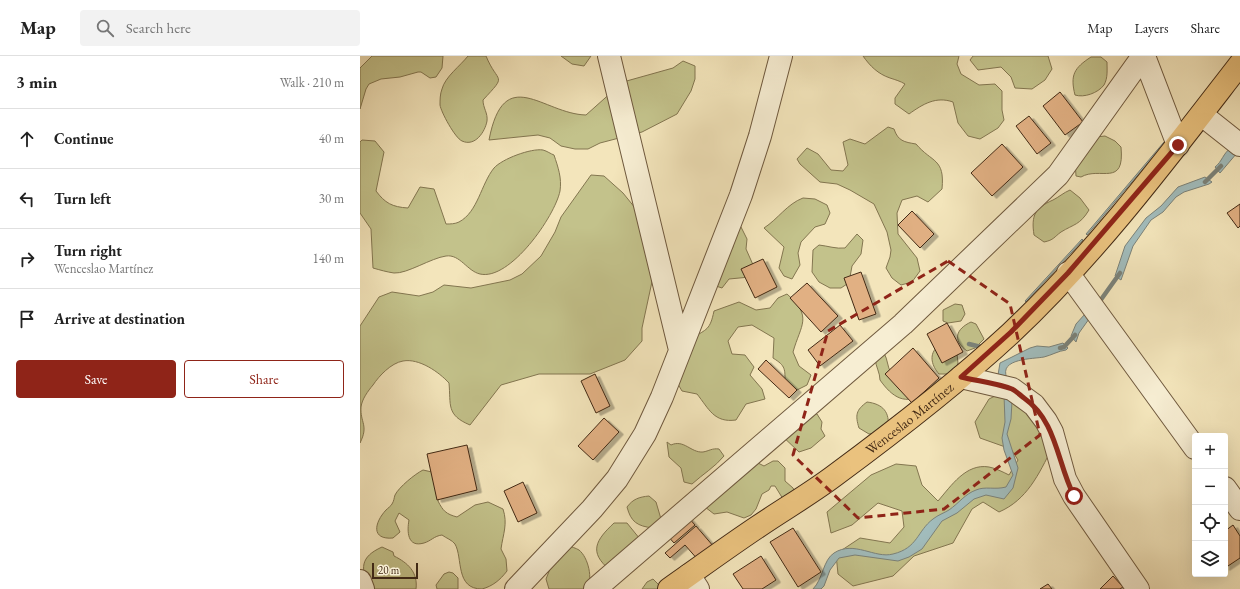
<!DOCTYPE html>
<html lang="en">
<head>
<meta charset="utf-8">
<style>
	body { margin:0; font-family:"EB Garamond",serif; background:#f2f2f2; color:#222 }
	.controls { position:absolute; right:12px; bottom:12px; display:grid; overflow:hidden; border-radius:4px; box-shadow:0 4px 16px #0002 }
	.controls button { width:36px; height:36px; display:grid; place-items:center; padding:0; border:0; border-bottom:1px solid #e0e0e0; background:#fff; color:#222; font:20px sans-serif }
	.scale { position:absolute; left:12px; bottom:10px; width:46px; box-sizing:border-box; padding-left:4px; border:2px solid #432a15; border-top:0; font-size:11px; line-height:14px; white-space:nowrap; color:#432a15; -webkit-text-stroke:3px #f7eed3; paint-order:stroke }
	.stop { position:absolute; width:12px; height:12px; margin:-9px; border:3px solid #8f2418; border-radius:50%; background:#fff }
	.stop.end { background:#8f2418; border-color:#fff; box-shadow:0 1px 4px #0008 }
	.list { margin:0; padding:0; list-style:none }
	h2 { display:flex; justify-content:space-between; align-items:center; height:52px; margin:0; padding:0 16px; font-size:17px }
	h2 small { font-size:13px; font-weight:400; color:#767676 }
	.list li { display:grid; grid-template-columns:26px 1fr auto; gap:12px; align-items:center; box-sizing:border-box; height:60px; padding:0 16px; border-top:1px solid #e0e0e0 }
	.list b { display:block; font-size:15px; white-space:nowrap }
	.list p { margin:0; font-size:13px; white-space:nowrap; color:#767676 }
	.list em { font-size:13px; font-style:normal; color:#767676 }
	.actions { display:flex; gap:8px; padding:12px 16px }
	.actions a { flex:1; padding:9px 0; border:1px solid #8f2418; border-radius:4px; text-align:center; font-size:14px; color:#8f2418 }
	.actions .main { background:#8f2418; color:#fff }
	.icon { flex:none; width:22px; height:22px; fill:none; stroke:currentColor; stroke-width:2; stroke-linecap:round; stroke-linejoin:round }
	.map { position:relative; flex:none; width:880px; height:533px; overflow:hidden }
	header { display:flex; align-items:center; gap:24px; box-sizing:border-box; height:56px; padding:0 20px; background:#fff; border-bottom:1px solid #e0e0e0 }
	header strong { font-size:19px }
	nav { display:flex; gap:22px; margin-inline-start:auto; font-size:14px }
	.search { width:280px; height:36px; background:#f2f2f2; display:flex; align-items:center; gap:10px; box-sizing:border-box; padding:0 14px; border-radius:4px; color:#767676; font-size:15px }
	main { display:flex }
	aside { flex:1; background:#fff }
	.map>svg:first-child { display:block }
</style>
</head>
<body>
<header>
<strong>Map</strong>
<div class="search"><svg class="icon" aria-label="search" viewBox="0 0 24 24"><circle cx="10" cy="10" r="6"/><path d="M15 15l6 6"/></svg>Search here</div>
<nav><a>Map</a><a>Layers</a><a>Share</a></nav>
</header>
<main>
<aside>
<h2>3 min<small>Walk · 210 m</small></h2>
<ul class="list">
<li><svg class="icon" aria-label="ahead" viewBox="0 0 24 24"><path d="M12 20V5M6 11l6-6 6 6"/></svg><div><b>Continue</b></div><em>40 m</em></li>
<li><svg class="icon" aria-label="left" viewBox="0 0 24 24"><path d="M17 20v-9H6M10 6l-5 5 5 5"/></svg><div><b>Turn left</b></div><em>30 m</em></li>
<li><svg class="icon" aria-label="right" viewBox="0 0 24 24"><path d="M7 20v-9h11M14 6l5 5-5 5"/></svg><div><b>Turn right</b><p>Wenceslao Martínez</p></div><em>140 m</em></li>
<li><svg class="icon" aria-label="arrive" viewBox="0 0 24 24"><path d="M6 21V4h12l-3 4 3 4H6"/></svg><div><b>Arrive at destination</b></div></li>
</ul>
<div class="actions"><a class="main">Save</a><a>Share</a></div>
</aside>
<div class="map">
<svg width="880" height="533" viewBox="0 0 880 533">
	<defs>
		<filter id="shadow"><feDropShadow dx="4.5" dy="2.5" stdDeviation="0" flood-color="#0004"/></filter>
	</defs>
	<rect width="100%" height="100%" fill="#f3e5bb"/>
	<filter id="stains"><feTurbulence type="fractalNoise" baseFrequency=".005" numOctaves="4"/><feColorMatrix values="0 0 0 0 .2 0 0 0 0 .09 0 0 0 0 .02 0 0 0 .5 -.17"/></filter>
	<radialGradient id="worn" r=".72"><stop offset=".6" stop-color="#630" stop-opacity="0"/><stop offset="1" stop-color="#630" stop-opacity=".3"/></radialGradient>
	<!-- green -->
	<path fill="#c3c28b" stroke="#837650" d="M12,0H83L82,12L76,21L70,22L61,16H58L40,21L21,23L9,28L6,33L0,53V12Z
		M108,0H126C138,29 148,17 123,44C123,52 128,57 127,65C125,76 115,91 102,85C95,82 81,56 80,49C80,44 80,38 82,33C85,21 100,10 108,0Z
		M201,0H231L224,10L212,8Z
		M503,0H599L597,8L601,18L619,29L635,28L642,35V54L644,64L638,72L620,83L608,80L598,67L593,46C576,40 563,48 549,58L535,48V42L545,28C540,25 536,24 530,22C518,18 510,10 503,0Z
		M613,0H688L692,13L685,24L672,33L655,32L651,21L641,11L618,14L610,4Z
		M731,1H741L747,6C747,14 748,22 744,29C738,37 724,42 715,39C710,19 714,12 731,1Z
		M323,5L335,10V23L331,35L317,58L282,76L240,87L228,93H215L201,90L190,82L178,79L129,84C144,6 183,58 226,59L263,26L313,12Z
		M528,71L534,73C538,85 544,86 556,88C572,107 585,102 582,133L568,146L557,140L542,144L537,157L538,178L557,202L560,215L552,226L541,229L532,222L526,212L530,201L531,194L527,176L514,148L490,134L477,128L460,126L440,108L437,103L447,92L458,98L471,114L483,115L488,109L483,86L490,83L505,88Z
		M745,80L755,85L761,91C765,132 740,110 721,121L716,120L715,104L736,81Z
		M2,84L15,85L24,96L16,135C25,147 32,151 48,152L60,131L74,133L86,168C90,168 95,168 99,166C118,156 121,128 134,112C142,103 171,92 183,94C187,95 191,98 194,99C198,111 202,122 200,135C195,160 150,225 120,218C107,215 100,198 86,200C71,202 47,218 34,217C27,216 20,214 13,212L11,173L0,157V86Z
		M231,119L244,120L263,137L280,158L293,221L282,272V285L265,304L230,318H179L141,329L110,369C86,359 91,349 89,327C79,316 59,302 43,305C31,307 19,320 13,329C8,335 2,343 1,351C0,367 9,369 0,387V270L19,241L32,236L59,240L73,236L84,229L111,232L150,224L162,218L181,200L195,176L201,161Z
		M710,134L720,142L729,154C720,169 714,168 701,176C694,181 694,184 684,186L674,179C671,159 675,152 693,144C699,141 703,137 710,134Z
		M443,142L455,143L467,149L470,157L465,168L455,171L441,186L438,197L440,209L432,223L424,220L419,212L424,191L404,172C418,163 427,148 443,142Z
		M380,169L387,183L386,193L394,211L390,221L369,223L362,232L356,230L362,207L373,191L372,181Z
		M497,178L503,184L501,198L492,210L490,221L487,228L481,232H470L459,226L452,216L453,194L459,189C468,190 476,193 485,192Z
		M427,238C453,261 441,268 433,296L439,310L451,319L447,329L437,334L425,328C425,313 426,310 413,302L414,282L392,269L378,271L368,285L372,298L385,299L394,311L390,319L402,333L405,343L386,348L376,364C354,367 349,353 337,338L322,335L315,323L332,282C347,273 350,274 354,255L379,246L396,254L410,252L418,242Z
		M595,248L602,249L605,258L601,265L588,267L583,265V254Z
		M611,266L616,268L624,283L615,292L607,295C592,284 596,273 611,266Z
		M576,292L597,298L598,307L596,313L587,318H579C572,310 569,300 576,292Z
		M524,297C528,304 527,310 531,317L564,324L565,336C546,351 532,341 520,324C520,317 516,311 515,303Z
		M649,333L661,341L692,392C679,418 667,444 639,456L623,446L612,453L593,487L554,500L533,520L493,530L478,518L476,498L500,482L530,487L544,471L542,455L518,447L492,469L471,477L467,456L511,419L536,408L556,410L562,429L578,445C591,430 606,407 629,411C635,412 643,416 649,419L658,404L651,393L620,382L615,366L629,343Z
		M507,346C523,348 530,356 528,372L522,376L509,378L499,372C495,359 496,354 507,346Z
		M449,356L457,358L462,366L461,373L465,380L451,392L439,396L419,377Z
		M307,386L311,389C324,383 331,397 343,396C349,395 352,392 359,393L364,400C355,411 343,418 332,428L324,426L321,412L309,401Z
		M413,405H418L425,412V425L433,432L436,438L423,443L415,430H411L409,434L402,438L396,453L391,459L384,462L367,456L354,458L345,451L396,406L404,410Z
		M63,414L72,416L79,440L78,445C83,455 86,458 97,461L115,449L128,446L143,453C148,468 143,478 141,493L146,503L147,515C140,524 133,530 122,533C95,533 103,502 95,488C92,484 86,482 82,479C74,480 71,485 64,487C47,492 47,475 49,464L39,457L35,465L40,476L33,482C11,484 14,467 26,454C28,452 31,450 32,448C34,445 34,442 35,439C39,431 55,418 63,414Z
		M289,440L296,446L301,463L293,472C277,470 271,466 267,451C273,443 279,441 289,440Z
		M254,467H267L284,488L250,514C228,496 236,484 254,467Z
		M207,489C211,491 216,492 219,494C228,501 234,524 226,533H189L186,523L192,508Z
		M22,491L33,496L34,500C48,507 58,516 56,533H10C0,512 0,501 22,491Z
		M89,516L93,517L98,522V533H77L76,529L84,518Z
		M293,523L303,533H282L287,526Z"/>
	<!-- water -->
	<path fill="#a1bcbc" stroke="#7b8279" d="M804,86L805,87L727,179L726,178Z
		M871,92L877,97L860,117L855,111C862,106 863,97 871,92Z
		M845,121L852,126L849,128L824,136L816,141L803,156L791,164L773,190L761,224L755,220L765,190L786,162L801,150L818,131Z
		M722,183L723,184L666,246L665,245Z
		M725,258L729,263L719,277L716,286L711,280L716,268Z
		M703,287L708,292L706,294C698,295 692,299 684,301C674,303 638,302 647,322L638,319L640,307L670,292L677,290L689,291Z
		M644,339L652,345L651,363L647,378L658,412L653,432L644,443L626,439L614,443L597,457L582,465L562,493L549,501L538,505L495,499L479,502L470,514L464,530L461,533H453C463,523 463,504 474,497C494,484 515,503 533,498C558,492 557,475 573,463C578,459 584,457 589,454C599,447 605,438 616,434C625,430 635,434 646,431L653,419L644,394L642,382L645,366Z"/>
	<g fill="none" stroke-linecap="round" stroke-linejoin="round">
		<!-- stream -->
		<path stroke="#7b8279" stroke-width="4.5" d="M845,126L861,110
			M740,245L760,217
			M609,288L621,291
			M700,292L704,291L715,279"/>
	</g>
	<!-- building -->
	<path fill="#e1b083" stroke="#432a15" filter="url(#shadow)" d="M700,36L723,66L705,79L683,50Z
		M669,60L691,87L677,98L656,70Z
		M642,88L663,111L632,140L611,117Z
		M880,148V170L878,172L867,157Z
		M552,155L574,178L560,192L538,169Z
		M403,203L417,231L395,242L381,213Z
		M501,216L516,258L499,264L484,222Z
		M447,227L478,260L461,276L430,242Z
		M587,267L603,296L582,307L567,278Z
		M480,269L493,285L460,310L448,294Z
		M553,292L579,322L552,347L525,318Z
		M406,304L437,334L429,342L398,313Z
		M235,318L250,350L236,357L221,325Z
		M244,362L259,376L233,404L218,390Z
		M107,389L117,434L77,444L67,398Z
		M163,426L177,457L158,466L144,435Z
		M327,460L335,469L314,487L306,478Z
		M873,469L880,480V502L865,512V475Z
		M336,470L354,491L339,505L325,489L310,502L305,497Z
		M433,472L461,516L438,531L410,486Z
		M401,500L416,524L402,533H383L373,518Z
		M753,520L763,531L760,533H740Z
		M688,528L692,533H680Z"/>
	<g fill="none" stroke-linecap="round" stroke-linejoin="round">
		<defs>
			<path id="minor" d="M249,0L320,294
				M784,0L818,89
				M842,59L880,89
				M708,217L835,392
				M601,321L652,333L674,349L686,365L692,376L705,423L714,440L778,533
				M865,432L880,453
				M329,519L338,533
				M0,525L3,533
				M156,533L232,453L257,423L285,378L302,341L381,139L400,80L421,0
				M235,533L543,268L698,119L783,0"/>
			<g id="major">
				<path id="s1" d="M309,533C339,512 369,490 399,470C424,453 450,438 474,420C535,375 596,328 651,277C737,196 808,101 880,8"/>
			</g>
		</defs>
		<!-- minor casing -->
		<use href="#minor" stroke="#6f593e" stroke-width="24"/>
		<!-- major casing -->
		<use href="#major" stroke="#432a15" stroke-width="24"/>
		<!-- minor -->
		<use href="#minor" stroke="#f7eed3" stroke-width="22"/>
		<!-- major -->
		<use href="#major" stroke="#eac27e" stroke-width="22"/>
	</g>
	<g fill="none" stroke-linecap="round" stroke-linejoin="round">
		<!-- route -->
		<path stroke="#8f2418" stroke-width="5" d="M714,440C697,407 697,365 664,342C660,339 656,335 652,333C636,327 617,325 601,321L651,276L708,217L818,89"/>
	</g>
	<!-- marked area -->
	<path fill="none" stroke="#8f2418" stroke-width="3" stroke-dasharray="8 5" stroke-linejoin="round" d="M588,205L650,248L680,379L584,453L498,462L433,399L468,275Z"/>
	<g text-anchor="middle" stroke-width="3" stroke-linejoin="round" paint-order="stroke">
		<!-- street labels -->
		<g font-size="14" fill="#432a15" stroke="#f7eed3">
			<text dy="5" stroke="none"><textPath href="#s1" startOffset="295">Wenceslao Martínez</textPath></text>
		</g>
	</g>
	<rect width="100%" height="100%" filter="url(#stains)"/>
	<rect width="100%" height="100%" fill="url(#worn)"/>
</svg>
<div class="controls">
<button>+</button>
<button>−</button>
<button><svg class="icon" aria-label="locate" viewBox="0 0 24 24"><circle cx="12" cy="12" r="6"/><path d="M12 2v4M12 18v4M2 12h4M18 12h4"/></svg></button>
<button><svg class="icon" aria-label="layers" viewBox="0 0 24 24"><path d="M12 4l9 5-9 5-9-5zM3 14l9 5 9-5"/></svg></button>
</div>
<div class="scale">20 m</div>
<div class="stop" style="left:714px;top:440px"></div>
<div class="stop end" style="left:818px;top:89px"></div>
</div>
</main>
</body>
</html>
